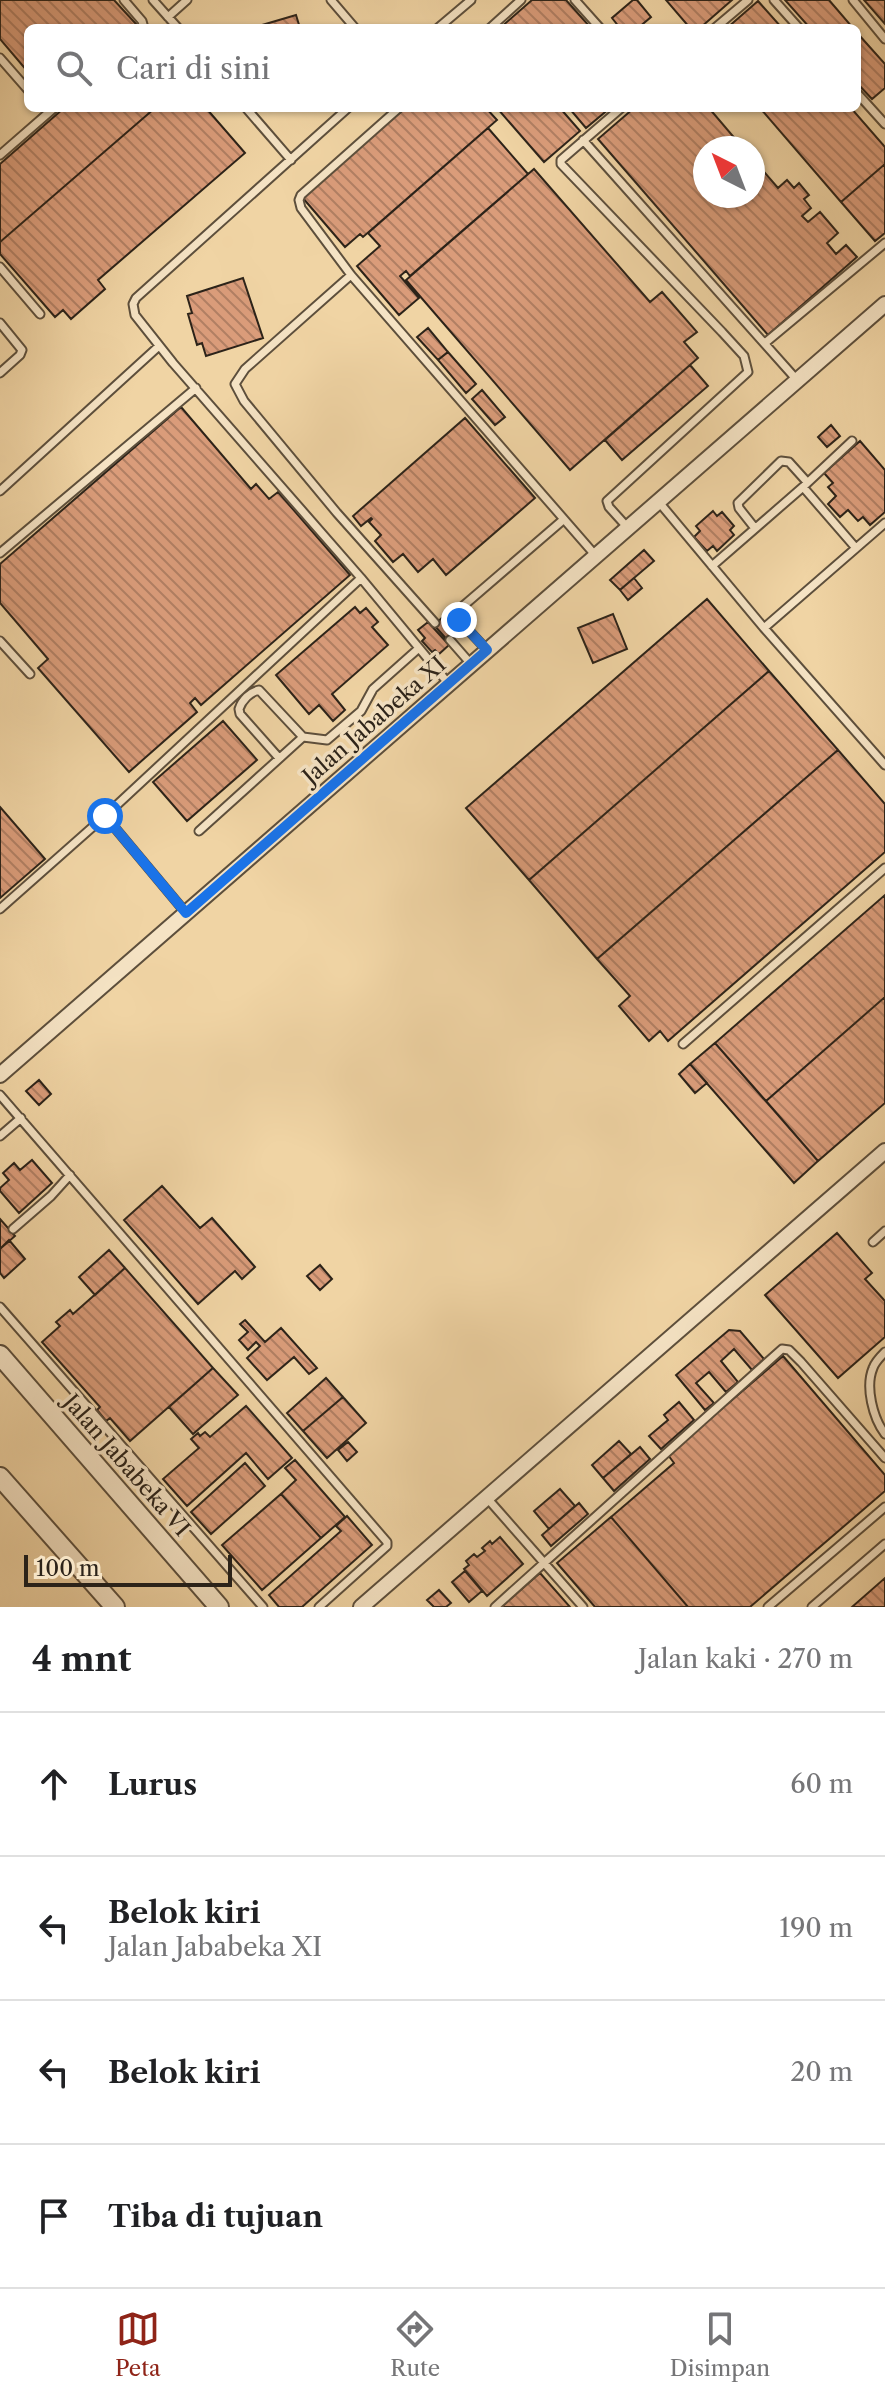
<!DOCTYPE html>
<html lang="id">
<head>
<meta charset="utf-8">
<style>
	body { margin:0; font-family:"Libre Caslon Text",serif; background:#f2f2f2; color:#202124 }
	.compass { position:absolute; left:693px; top:136px; width:72px; height:72px; border-radius:50%; background:#fff; box-shadow:0 2px 6px #0004; rotate:318deg }
	.scale { position:absolute; left:24px; bottom:20px; width:208px; box-sizing:border-box; padding-left:8px; border:4px solid #2c2319; border-top:0; font-size:22px; line-height:28px; white-space:nowrap; color:#2c2319; -webkit-text-stroke:6px #f5e3c4; paint-order:stroke }
	.stop { position:absolute; width:24px; height:24px; margin:-18px; border:6px solid #1a73e8; border-radius:50%; background:#fff }
	.stop.end { background:#1a73e8; border-color:#fff; box-shadow:0 2px 8px #0008 }
	.list { margin:0; padding:0; list-style:none }
	h2 { display:flex; justify-content:space-between; align-items:center; height:104px; margin:0; padding:0 32px; font-size:34px }
	h2 small { font-size:26px; font-weight:400; color:#757577 }
	.list li { display:grid; grid-template-columns:52px 1fr auto; gap:24px; align-items:center; box-sizing:border-box; height:144px; padding:0 32px; border-top:2px solid #e0e0e0 }
	.list b { display:block; font-size:30px; white-space:nowrap }
	.list p { margin:0; font-size:26px; white-space:nowrap; color:#757577 }
	.list em { font-size:26px; font-style:normal; color:#757577 }
	.icon { flex:none; width:44px; height:44px; fill:none; stroke:currentColor; stroke-width:2; stroke-linecap:round; stroke-linejoin:round }
	.map { position:relative; flex:none; width:885px; height:1607px; overflow:hidden }
	.search { position:absolute; background:#fff; box-shadow:0 2px 6px #0004; left:24px; right:24px; top:24px; height:88px; display:flex; align-items:center; gap:20px; box-sizing:border-box; padding:0 28px; border-radius:12px; color:#757577; font-size:30px }
	.sheet { height:680px; background:#fff }
	nav { display:flex; justify-content:space-around; align-items:center; box-sizing:border-box; height:112px; border-top:2px solid #e0e0e0; background:#fff; font-size:22px; color:#757577 }
	nav a { display:grid; justify-items:center; gap:4px }
	nav .on { color:#8f2418 }
	.map>svg:first-child { display:block }
</style>
</head>
<body>
<div class="map">
<svg width="885" height="1607" viewBox="0 0 885 1607">
	<defs>
		<pattern id="building-back-hatch" width="6" height="6" patternUnits="userSpaceOnUse" patternTransform="scale(2)"><rect width="6" height="6" fill="#da9c7a"/><path d="M-1 5l2 2M0 0l6 6M5-1l2 2" fill="none" stroke="#b17f63"/></pattern>
	</defs>
	<rect width="100%" height="100%" fill="#f0d4a4"/>
	<filter id="stains"><feTurbulence type="fractalNoise" baseFrequency=".0025" numOctaves="4"/><feColorMatrix values="0 0 0 0 .2 0 0 0 0 .09 0 0 0 0 .02 0 0 0 .5 -.17"/></filter>
	<radialGradient id="worn" r=".72"><stop offset=".6" stop-color="#630" stop-opacity="0"/><stop offset="1" stop-color="#630" stop-opacity=".3"/></radialGradient>
	<!-- building -->
	<path fill="url(#building-back-hatch)" stroke="#2c2319" stroke-width="2" d="M0,0H114L136,24L131,28H28V72L0,39Z
		M532,0H566L591,28H500Z
		M633,0H637L651,17L638,28H620L612,18Z
		M666,0H732L700,28H690Z
		M785,0H829L853,28H810Z
		M864,0H885V24Z
		M758,1L782,28H727Z
		M296,15L300,28H252Z
		M859,35L885,64V88L872,99L857,83V37Z
		M64,108H155L0,242V164Z
		M155,108H206L245,153L98,280L105,289L71,319L63,310L55,317L0,254V242Z
		M405,108H486L497,120L363,237L360,234L345,247L302,197Z
		M497,108H560L580,131L544,162Z
		M569,108H610L586,128Z
		M634,108H709L743,148H705V196H753V159L778,188L787,180L794,188L799,183L809,195L804,199L811,208L802,216L808,222L820,212L838,233L827,243L836,254L846,245L857,257L768,335L598,139Z
		M760,108H851L885,147V164L841,202Z
		M488,128L528,174L410,276L406,271L400,276L419,298L399,315L357,266L380,246L368,233Z
		M885,164V233L875,241L841,202Z
		M534,169L650,302L662,292L697,332L684,342L698,358L570,470L406,280Z
		M243,278L263,338L206,356L202,343L197,345L188,314L192,313L187,296Z
		M428,328L448,352L438,360L417,337Z
		M448,352L476,384L466,393L438,360Z
		M690,365L708,386L622,460L605,440Z
		M482,390L505,417L495,425L472,399Z
		M181,407L251,489L256,484L269,499L278,492L350,575L201,705L195,698L190,703L197,712L129,772L38,668L48,659L0,603V564Z
		M465,418L535,498L446,575L433,559L418,572L403,554L393,562L375,541L381,535L369,522L372,519L371,518L361,526L353,516Z
		M831,425L840,436L827,447L818,437Z
		M860,441L885,470V512L870,525L863,517L858,521L848,510L840,517L828,504L836,496L828,487L833,483L824,473Z
		M713,511L717,516L722,512L734,526L730,530L734,535L717,551L713,546L707,551L694,537L700,531L696,526Z
		M644,550L654,561L620,590L610,580Z
		M634,578L642,588L628,600L620,590Z
		M707,599L769,671L529,880L466,808Z
		M355,607L360,613L366,608L378,622L372,627L388,645L332,694L345,710L333,721L319,705L309,714L276,675Z
		M613,614L627,649L593,663L578,628Z
		M444,616L459,633L449,642L434,625Z
		M428,622L449,645L439,654L435,650L432,652L422,641L425,638L418,630Z
		M769,671L838,750L597,959L529,880Z
		M223,721L257,760L187,821L153,782Z
		M838,750L885,804V852L668,1041L660,1031L649,1041L619,1006L630,996L597,959Z
		M0,807L45,859L0,898Z
		M885,895V997L766,1101L715,1043Z
		M885,997V1103L818,1161L766,1101Z
		M715,1043L818,1161L794,1183L690,1064Z
		M690,1064L707,1083L695,1093L679,1074Z
		M39,1080L51,1094L39,1105L26,1091Z
		M32,1160L52,1183L19,1213L0,1191V1188L9,1180L3,1173L14,1163L20,1170Z
		M162,1186L200,1228L212,1218L255,1267L242,1279L235,1271L198,1304L124,1220Z
		M0,1219L15,1236L0,1249Z
		M837,1233L872,1273L865,1279L885,1301V1337L838,1378L765,1295Z
		M9,1240L25,1259L4,1278L0,1273V1249Z
		M109,1250L125,1268L95,1295L79,1277Z
		M320,1265L332,1279L320,1290L307,1276Z
		M125,1268L213,1368L130,1441L110,1418L106,1421L97,1410L100,1407L42,1342L60,1326L56,1322L70,1310L73,1314Z
		M245,1320L265,1342L281,1328L317,1368L309,1374L294,1357L267,1380L247,1358L260,1346L256,1342L248,1350L239,1340L248,1332L240,1324Z
		M729,1330L740,1331L764,1359L752,1370L734,1349L721,1361L738,1382L726,1392L709,1372L696,1383L714,1403L705,1410L676,1375Z
		M783,1356L885,1475V1491L750,1607H688L611,1517L674,1463L668,1455Z
		M213,1368L238,1395L193,1434L169,1407Z
		M326,1378L343,1397L303,1431L287,1413Z
		M343,1397L366,1423L327,1458L303,1431Z
		M679,1402L694,1420L661,1449L649,1436L668,1420L664,1415Z
		M246,1406L292,1458L268,1479L246,1453L187,1506L163,1479L199,1448L191,1439L198,1433L200,1436L205,1432L210,1437Z
		M619,1441L631,1454L603,1478L592,1465Z
		M348,1442L357,1452L347,1461L338,1450Z
		M640,1447L650,1459L614,1491L603,1478Z
		M295,1460L345,1517L321,1538L281,1494L296,1480L285,1468Z
		M245,1463L265,1486L211,1534L191,1512Z
		M560,1489L575,1506L549,1529L534,1511Z
		M281,1494L321,1538L262,1590L222,1545Z
		M579,1503L588,1514L551,1546L542,1535Z
		M347,1516L372,1545L302,1607H279L269,1595L341,1531L336,1526Z
		M611,1517L688,1607H595L557,1563Z
		M500,1537L523,1564L487,1596L464,1569L469,1565L466,1561L474,1554L477,1557L485,1551L482,1548L490,1541L492,1544Z
		M465,1571L482,1591L469,1602L452,1582Z
		M540,1573L570,1607H501Z
		M885,1578V1607H852Z
		M439,1590L451,1603L446,1607H434L427,1600Z"/>
	<g fill="none" stroke-linecap="round" stroke-linejoin="round">
		<defs>
			<path id="service" d="M124,0L142,21L144,28
				M153,0L178,28
				M331,0L355,28
				M575,0L600,28
				M774,0L799,28
				M853,0L885,39
				M168,17L187,0
				M438,28L471,0
				M490,28L521,0
				M715,28L748,0
				M0,58L28,90
				M857,93L885,124
				M246,108L291,160
				M348,108L136,298L133,304L135,315L173,363L361,578L448,683
				M399,108L301,195L299,200L301,208L351,275L596,556
				M621,108L561,160V164L722,332L744,356L748,372L607,501L609,507L628,528
				M583,140L797,380
				M0,155L54,108
				M0,267L40,314
				M351,275L245,369L235,384L244,401L337,513L435,623
				M0,323L22,350L20,355L0,373
				M765,343L885,243
				M803,487L855,547
				M0,491L159,346
				M658,501L764,628L885,765
				M754,527L739,508L738,503L781,461L789,462L807,482
				M0,553L196,388
				M712,566L803,487L852,441
				M764,628L885,523
				M450,640L471,664
				M0,641L30,674
				M487,650L459,620L457,613L462,607L563,520
				M279,758L240,714L239,709C242,700 250,692 259,690L303,737
				M105,816L186,913
				M199,831L303,737L327,740L361,711L373,689L419,648
				M0,909L105,816L361,578
				M683,1044L885,868
				M0,1095L387,1542V1546L319,1607
				M0,1136L21,1118
				M13,1229L51,1196L70,1175
				M873,1242L885,1231
				M0,1307L263,1607
				M885,1352C880,1357 875,1362 873,1368C865,1387 873,1418 885,1434
				M487,1498L583,1607
				M495,1607L782,1349L789,1350L801,1362L885,1458
				M768,1607L885,1507
				M812,1607L885,1544"/>
			<path id="minor" d="M0,1075L885,304
				M361,1607L885,1151"/>
			<path id="tertiary" d="M0,1355L219,1607
				M0,1477L115,1607"/>
		</defs>
		<!-- service casing -->
		<use href="#service" stroke="#5d4f3c" stroke-width="11"/>
		<!-- minor casing -->
		<use href="#minor" stroke="#5d4f3c" stroke-width="18"/>
		<!-- tertiary casing -->
		<use href="#tertiary" stroke="#5d4f3c" stroke-width="22"/>
		<!-- service -->
		<use href="#service" stroke="#f5e3c4" stroke-width="7"/>
		<!-- minor -->
		<use href="#minor" stroke="#f5e3c4" stroke-width="14"/>
		<!-- tertiary -->
		<use href="#tertiary" stroke="#f5e3c4" stroke-width="18"/>
	</g>
	<g fill="none" stroke-linecap="round" stroke-linejoin="round">
		<!-- route -->
		<path stroke="#1a73e8" stroke-width="10" d="M105,816L186,913L487,650L459,620"/>
	</g>
	<g text-anchor="middle" stroke-width="7" stroke-linejoin="round" paint-order="stroke">
		<!-- street labels -->
		<g font-size="22" fill="#2c2319" stroke="#f5e3c4">
			<text transform="translate(374 720) rotate(-41)" y="8">Jalan Jababeka XI</text>
			<text transform="translate(127 1465) rotate(49)" y="8">Jalan Jababeka VI</text>
		</g>
	</g>
	<rect width="100%" height="100%" filter="url(#stains)"/>
	<rect width="100%" height="100%" fill="url(#worn)"/>
</svg>
<svg class="compass" viewBox="-18 -18 36 36"><path d="M0-13l5 13h-10z" fill="#e53935"/><path d="M0 13l5-13h-10z" fill="#757577"/></svg>
<div class="scale">100 m</div>
<div class="stop" style="left:105px;top:816px"></div>
<div class="stop end" style="left:459px;top:620px"></div>
<div class="search"><svg class="icon" aria-label="search" viewBox="0 0 24 24"><circle cx="10" cy="10" r="6"/><path d="M15 15l6 6"/></svg>Cari di sini</div>
</div>
<section class="sheet">
<h2>4 mnt<small>Jalan kaki · 270 m</small></h2>
<ul class="list">
<li><svg class="icon" aria-label="ahead" viewBox="0 0 24 24"><path d="M12 20V5M6 11l6-6 6 6"/></svg><div><b>Lurus</b></div><em>60 m</em></li>
<li><svg class="icon" aria-label="left" viewBox="0 0 24 24"><path d="M17 20v-9H6M10 6l-5 5 5 5"/></svg><div><b>Belok kiri</b><p>Jalan Jababeka XI</p></div><em>190 m</em></li>
<li><svg class="icon" aria-label="left" viewBox="0 0 24 24"><path d="M17 20v-9H6M10 6l-5 5 5 5"/></svg><div><b>Belok kiri</b></div><em>20 m</em></li>
<li><svg class="icon" aria-label="arrive" viewBox="0 0 24 24"><path d="M6 21V4h12l-3 4 3 4H6"/></svg><div><b>Tiba di tujuan</b></div></li>
</ul>
</section>
<nav>
<a class="on"><svg class="icon" aria-label="map" viewBox="0 0 24 24"><path d="M3 6l6-2 6 2 6-2v14l-6 2-6-2-6 2zM9 4v14M15 6v14"/></svg>Peta</a>
<a><svg class="icon" aria-label="directions" viewBox="0 0 24 24"><path d="M12 3l9 9-9 9-9-9zM9 14v-3h6M13 9l2 2-2 2"/></svg>Rute</a>
<a><svg class="icon" aria-label="saved" viewBox="0 0 24 24"><path d="M7 4h10v16l-5-4-5 4z"/></svg>Disimpan</a>
</nav>
</body>
</html>
